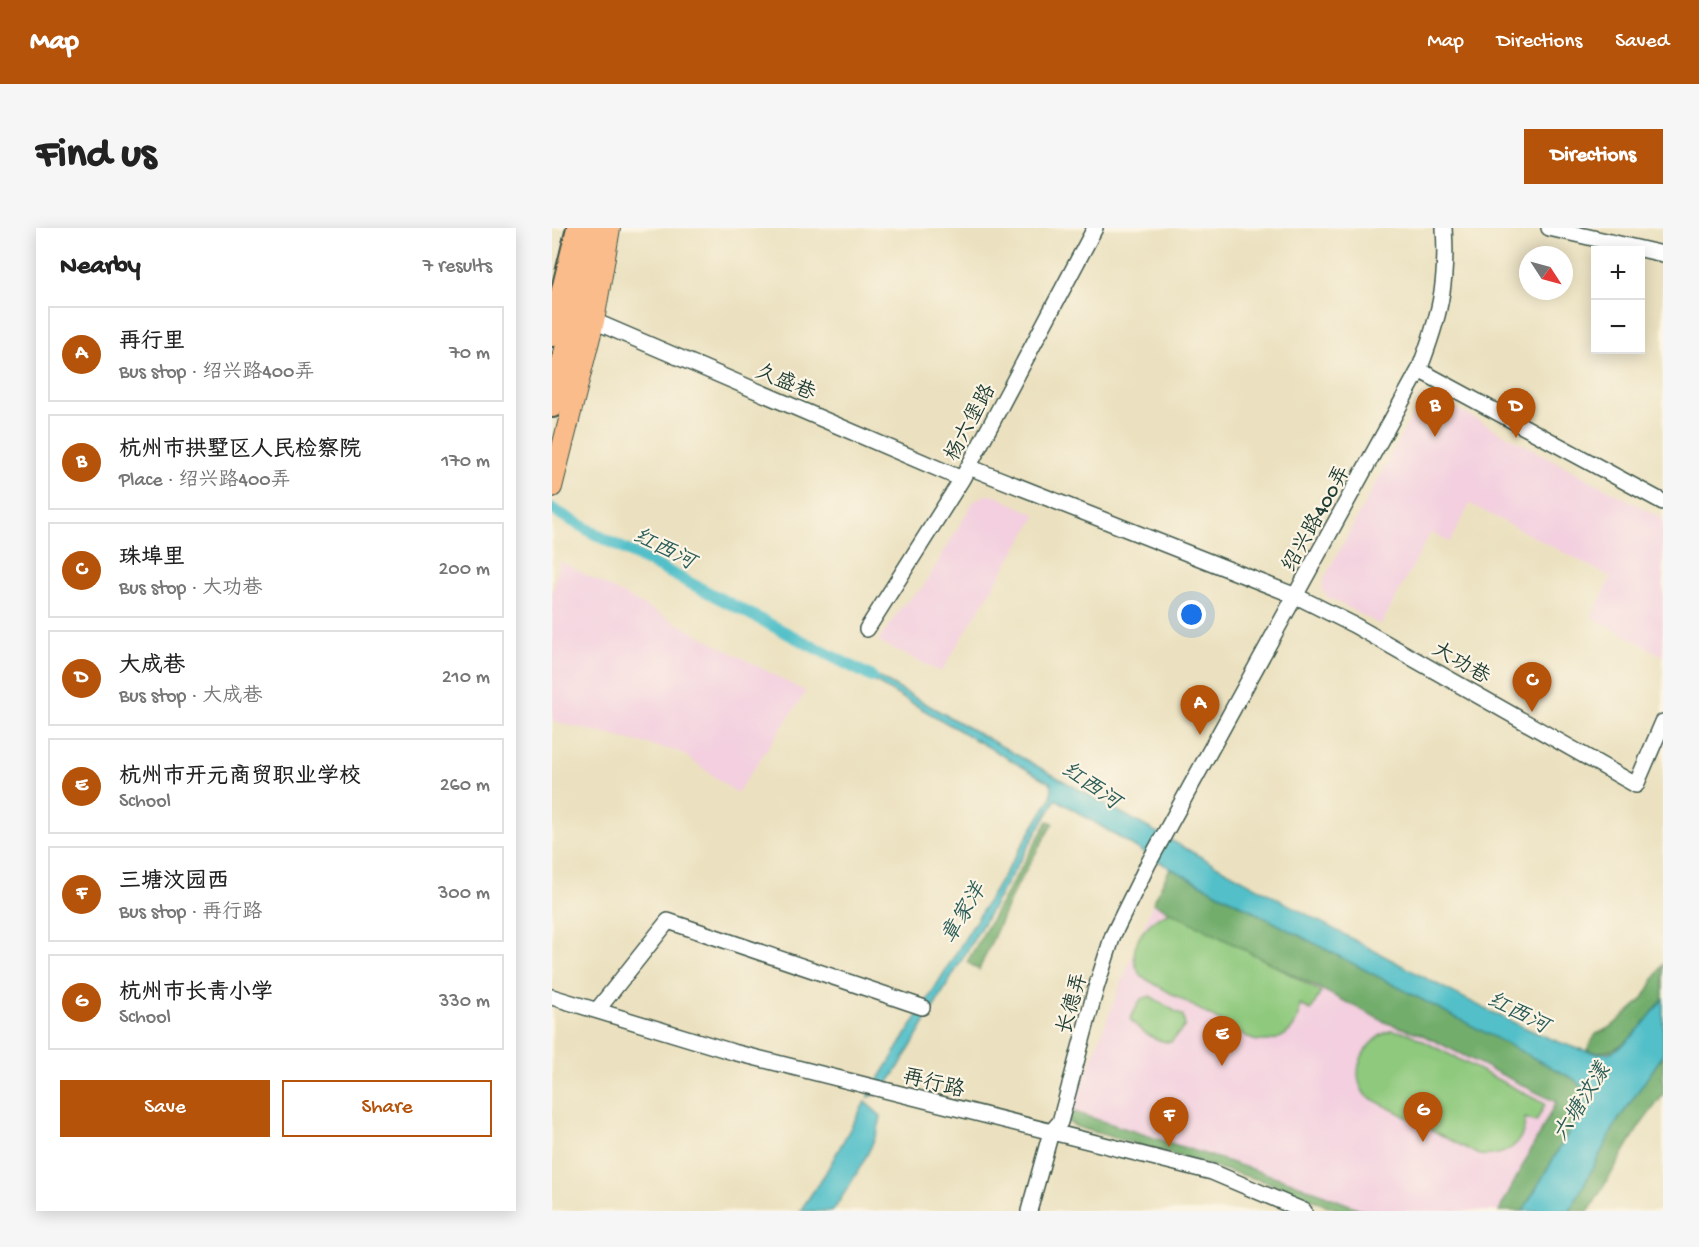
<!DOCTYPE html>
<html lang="en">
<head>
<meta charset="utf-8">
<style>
	body { margin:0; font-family:"Gochi Hand","LXGW WenKai TC",sans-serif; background:#f6f6f6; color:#222 }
	.controls { position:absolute; right:18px; top:18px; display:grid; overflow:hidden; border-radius:0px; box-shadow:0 3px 15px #0003 }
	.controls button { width:54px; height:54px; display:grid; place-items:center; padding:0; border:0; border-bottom:2px solid #e0e0e0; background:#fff; color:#222; font:30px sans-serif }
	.compass { position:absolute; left:967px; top:18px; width:54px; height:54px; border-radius:50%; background:#fff; box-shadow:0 3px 15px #0003; rotate:126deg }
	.you { position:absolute; left:640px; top:387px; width:21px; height:21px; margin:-15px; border:4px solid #fff; border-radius:50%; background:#1a73e8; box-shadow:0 0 0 9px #1a73e833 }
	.badge { display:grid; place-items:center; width:39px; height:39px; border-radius:50%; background:#b45309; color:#fff; font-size:20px; font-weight:700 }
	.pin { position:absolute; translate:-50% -50px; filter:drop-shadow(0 2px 3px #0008) }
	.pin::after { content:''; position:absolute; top:32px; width:21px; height:18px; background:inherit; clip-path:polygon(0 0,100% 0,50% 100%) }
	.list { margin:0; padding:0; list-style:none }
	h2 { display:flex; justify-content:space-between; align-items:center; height:78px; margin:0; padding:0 24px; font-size:26px }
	h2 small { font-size:20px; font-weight:400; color:#767676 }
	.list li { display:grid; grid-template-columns:39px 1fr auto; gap:18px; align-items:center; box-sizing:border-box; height:96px; margin:0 12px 12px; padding:0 12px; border:2px solid #e0e0e0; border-radius:0px }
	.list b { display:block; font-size:22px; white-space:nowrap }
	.list p { margin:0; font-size:20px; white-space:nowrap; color:#767676 }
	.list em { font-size:20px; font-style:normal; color:#767676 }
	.actions { display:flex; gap:12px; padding:18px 24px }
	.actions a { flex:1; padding:14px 0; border:2px solid #b45309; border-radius:0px; text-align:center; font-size:21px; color:#b45309 }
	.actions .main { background:#b45309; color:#fff }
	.map { position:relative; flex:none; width:1111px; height:983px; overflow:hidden; border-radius:0px }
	header { display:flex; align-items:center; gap:36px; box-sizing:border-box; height:84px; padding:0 30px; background:#b45309; color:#fff }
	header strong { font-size:28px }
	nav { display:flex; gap:33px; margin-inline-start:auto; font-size:21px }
	.intro { display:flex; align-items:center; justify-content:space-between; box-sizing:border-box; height:144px; padding:0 36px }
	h1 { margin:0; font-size:42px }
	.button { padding:15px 27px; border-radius:0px; background:#b45309; color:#fff; font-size:21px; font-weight:700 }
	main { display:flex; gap:36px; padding:0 36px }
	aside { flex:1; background:#fff; border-radius:0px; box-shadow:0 3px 15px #0003 }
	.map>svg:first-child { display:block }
</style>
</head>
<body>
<header>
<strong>Map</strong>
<nav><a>Map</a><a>Directions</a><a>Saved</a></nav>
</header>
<div class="intro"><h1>Find us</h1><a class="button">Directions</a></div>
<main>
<aside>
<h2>Nearby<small>7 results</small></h2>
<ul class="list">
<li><span class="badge">A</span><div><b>再行里</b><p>Bus stop · 绍兴路400弄</p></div><em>70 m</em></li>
<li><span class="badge">B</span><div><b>杭州市拱墅区人民检察院</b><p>Place · 绍兴路400弄</p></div><em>170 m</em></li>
<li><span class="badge">C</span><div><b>珠埠里</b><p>Bus stop · 大功巷</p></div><em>200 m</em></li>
<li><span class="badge">D</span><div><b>大成巷</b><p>Bus stop · 大成巷</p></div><em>210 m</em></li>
<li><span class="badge">E</span><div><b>杭州市开元商贸职业学校</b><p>School</p></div><em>260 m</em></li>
<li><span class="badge">F</span><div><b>三塘汶园西</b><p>Bus stop · 再行路</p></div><em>300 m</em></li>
<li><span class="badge">G</span><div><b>杭州市长青小学</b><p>School</p></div><em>330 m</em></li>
</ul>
<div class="actions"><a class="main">Save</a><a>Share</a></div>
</aside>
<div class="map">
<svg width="1111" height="983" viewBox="0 0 1111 983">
	<rect width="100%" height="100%" fill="#fcf5e5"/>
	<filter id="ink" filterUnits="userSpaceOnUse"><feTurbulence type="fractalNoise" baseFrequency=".0167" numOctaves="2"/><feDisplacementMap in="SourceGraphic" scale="12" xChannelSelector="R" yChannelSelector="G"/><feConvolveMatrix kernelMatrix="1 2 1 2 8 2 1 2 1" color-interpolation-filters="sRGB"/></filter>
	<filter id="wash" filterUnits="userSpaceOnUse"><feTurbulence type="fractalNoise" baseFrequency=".008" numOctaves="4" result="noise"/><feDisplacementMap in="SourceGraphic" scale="24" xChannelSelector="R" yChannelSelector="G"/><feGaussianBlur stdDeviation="1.35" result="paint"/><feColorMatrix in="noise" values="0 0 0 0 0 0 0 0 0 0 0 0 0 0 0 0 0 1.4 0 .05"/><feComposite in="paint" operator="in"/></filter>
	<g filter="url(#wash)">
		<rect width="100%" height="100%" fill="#ebe1c0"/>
		<!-- built -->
		<path fill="#f3cfdf" d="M879,167L1111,291V428L1040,389L1059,349L918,276L898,314L879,304L829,397L776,369L770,362L772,351L870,169Z
			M433,267L444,268L485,287L389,444L326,413L351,377L371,359L422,273Z
			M8,333L254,464L185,565L128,524L0,493V365Z
			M601,675L835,795L869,806L1004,874L947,983H813L737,953L519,883Z"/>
		<!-- green -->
		<path fill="#8ec97d" stroke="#568358" stroke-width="1.5" d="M619,684L635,688L769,764L759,782L748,777C747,805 725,817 701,812L590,749C571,723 591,693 619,684Z
			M598,768L631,788L633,798L619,814C603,814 588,803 578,791L589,771Z
			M840,802L856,805L993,876L984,894L973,890C973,917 952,930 927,927L814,868C795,843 813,811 840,802Z"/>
		<!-- forest -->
		<path fill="#72ad6c" stroke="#487550" stroke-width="1.5" d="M496,593L501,595L462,663L427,742L415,734Z
			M618,640L1022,851L1032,861L1033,876L971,983H947L1004,874L869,806L835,795L601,675Z
			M1111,736V771C1092,794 1070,833 1035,822L1044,806L1059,799L1090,772Z
			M1111,827V867L1087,899L1037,983H1018L1065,894Z
			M519,883L737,953L813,983H789L721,956L525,899L516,894Z"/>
		<!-- water -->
		<path fill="#52c0c9" stroke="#387e7e" stroke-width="1.5" d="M305,437C480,536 656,634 834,729C872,749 1019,831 1055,825C1074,822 1099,786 1111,771V827L1065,894L1018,983H971L1033,876L1032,861L1022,851L618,640L504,571L348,837L330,865L316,869L499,570L500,556L306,444Z
			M313,874L329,888C325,917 297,958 281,983H248L273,946Z"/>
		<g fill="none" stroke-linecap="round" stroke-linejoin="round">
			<!-- canal -->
			<path stroke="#52c0c9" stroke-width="12" d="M0,281L45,307L320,449"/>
		</g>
	</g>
	<g filter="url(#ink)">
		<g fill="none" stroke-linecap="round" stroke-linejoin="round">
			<defs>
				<path id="minor" d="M997,0L1111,26
					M42,93L410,251
					M867,142L1111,274
					M417,239L744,368L802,397L1084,557L1111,494
					M315,401L410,251L543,0
					M0,769L181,824L660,944L752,983
					M46,781L116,693L370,779
					M477,983L499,904L508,894L544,760L561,707L596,636L867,142C887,90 896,56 892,0"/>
				<path id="major" d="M0,259L42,93L58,0"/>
				<path id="highway" d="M0,107L26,0
					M0,178L44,0"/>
			</defs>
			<!-- minor casing -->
			<use href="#minor" stroke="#3e5649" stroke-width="18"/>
			<!-- major casing -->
			<use href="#major" stroke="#3e5649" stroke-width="22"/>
			<!-- highway casing -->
			<use href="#highway" stroke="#3e5649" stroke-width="26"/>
			<!-- minor -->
			<use href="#minor" stroke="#fff" stroke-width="15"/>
			<!-- major -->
			<use href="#major" stroke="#f9bc8a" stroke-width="20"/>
			<!-- highway -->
			<use href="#highway" stroke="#f9bc8a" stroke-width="22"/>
		</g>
	</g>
	<g text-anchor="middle" stroke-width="4.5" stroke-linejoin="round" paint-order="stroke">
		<!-- street labels -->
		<g font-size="21" fill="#1f3d34" stroke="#fcf5e5">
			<text transform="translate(234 153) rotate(23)" y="7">久盛巷</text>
			<text transform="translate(417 194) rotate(-62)" y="7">杨六堡路</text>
			<text transform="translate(763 290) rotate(-61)" y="7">绍兴路400弄</text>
			<text transform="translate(910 434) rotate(30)" y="7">大功巷</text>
			<text transform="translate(519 775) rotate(-74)" y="7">长德弄</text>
			<text transform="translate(382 854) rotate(14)" y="7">再行路</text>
		</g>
		<!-- water labels -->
		<g font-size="22" font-style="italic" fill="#2c5e59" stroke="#fcf5e5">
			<text transform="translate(113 319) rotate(27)" y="8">红西河</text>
			<text transform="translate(540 556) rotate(35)" y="8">红西河</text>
			<text transform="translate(410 684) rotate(-59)" y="8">章家洋</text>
			<text transform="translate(967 783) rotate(27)" y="8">红西河</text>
			<text transform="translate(1028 873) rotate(-58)" y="8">六塘汶漾</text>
		</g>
	</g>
</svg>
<div class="controls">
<button>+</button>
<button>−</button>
</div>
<svg class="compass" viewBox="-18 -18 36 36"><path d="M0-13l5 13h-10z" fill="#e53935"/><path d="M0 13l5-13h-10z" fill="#767676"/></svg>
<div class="you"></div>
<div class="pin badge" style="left:648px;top:507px">A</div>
<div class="pin badge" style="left:883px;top:209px">B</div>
<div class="pin badge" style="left:980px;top:484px">C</div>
<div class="pin badge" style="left:964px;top:210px">D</div>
<div class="pin badge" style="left:670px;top:838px">E</div>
<div class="pin badge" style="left:617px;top:919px">F</div>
<div class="pin badge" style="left:871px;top:914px">G</div>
</div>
</main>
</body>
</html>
